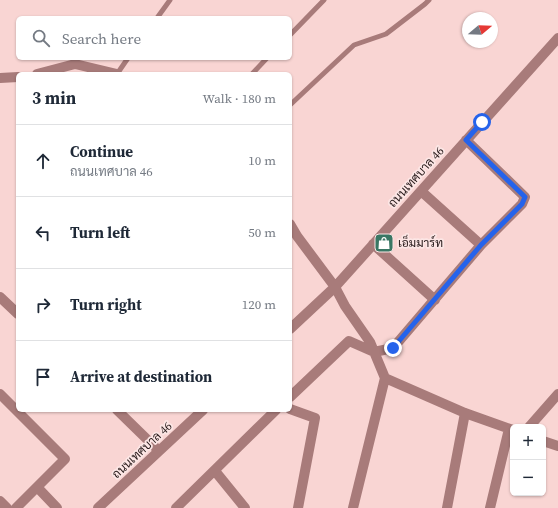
<!DOCTYPE html>
<html lang="en">
<head>
<meta charset="utf-8">
<style>
	body { margin:0; font-family:"Source Serif 4",Sarabun,serif; background:#f2f2f3; color:#1f2937 }
	.controls { position:absolute; right:12px; bottom:12px; display:grid; overflow:hidden; border-radius:6px; box-shadow:0 1px 3px #0004 }
	.controls button { width:36px; height:36px; display:grid; place-items:center; padding:0; border:0; border-bottom:1px solid #e0e1e3; background:#fff; color:#1f2937; font:20px sans-serif }
	.compass { position:absolute; left:462px; top:12px; width:36px; height:36px; border-radius:50%; background:#fff; box-shadow:0 1px 3px #0004; rotate:71deg }
	.stop { position:absolute; width:12px; height:12px; margin:-9px; border:3px solid #2563eb; border-radius:50%; background:#fff }
	.stop.end { background:#2563eb; border-color:#fff; box-shadow:0 1px 4px #0008 }
	.list { margin:0; padding:0; list-style:none }
	h2 { display:flex; justify-content:space-between; align-items:center; height:52px; margin:0; padding:0 16px; font-size:17px }
	h2 small { font-size:13px; font-weight:400; color:#747a83 }
	.list li { display:grid; grid-template-columns:26px 1fr auto; gap:12px; align-items:center; box-sizing:border-box; height:72px; padding:0 16px; border-top:1px solid #e0e1e3 }
	.list b { display:block; font-size:15px; white-space:nowrap }
	.list p { margin:0; font-size:13px; white-space:nowrap; color:#747a83 }
	.list em { font-size:13px; font-style:normal; color:#747a83 }
	.icon { flex:none; width:22px; height:22px; fill:none; stroke:currentColor; stroke-width:2; stroke-linecap:round; stroke-linejoin:round }
	.map { position:relative; flex:none; width:558px; height:508px; overflow:hidden }
	.search { position:absolute; background:#fff; box-shadow:0 1px 3px #0004; left:16px; top:16px; width:276px; height:44px; display:flex; align-items:center; gap:10px; box-sizing:border-box; padding:0 14px; border-radius:6px; color:#747a83; font-size:15px }
	.panel { position:absolute; background:#fff; box-shadow:0 1px 3px #0004; left:16px; top:72px; width:276px; height:340px; border-radius:6px }
	.map>svg:first-child { display:block }
</style>
</head>
<body>
<div class="map">
<svg width="558" height="508" viewBox="0 0 558 508">
	<rect width="100%" height="100%" fill="#f9d5d3"/>
	<g fill="none" stroke-linecap="round" stroke-linejoin="round">
		<!-- lane -->
		<path stroke="#a87b7a" stroke-width="5" d="M157,18L170,0
			M290,35L324,0
			M117,74L128,58
			M252,74L267,58
			M290,105L354,45L386,34L425,4L429,0"/>
		<!-- street -->
		<path stroke="#a87b7a" stroke-width="10" d="M37,74L75,64L117,74
			M0,78L18,77
			M421,191L481,245
			M290,224L297,236L335,287L345,306L370,342L385,378L465,413L513,430
			M373,244L435,300
			M0,297L18,314
			M290,329L335,287L558,38
			M0,394L65,459L16,508
			M290,397L349,341L374,352L393,348L481,245L522,204L525,197L466,140
			M290,409L315,418L298,508
			M117,410L159,451
			M529,427L558,394
			M543,441L558,446
			M215,471L245,508
			M37,487L57,508
			M0,501L7,508
			M98,508L203,410
			M176,508L276,410
			M353,508L385,378
			M447,508L465,413
			M490,508L509,429"/>
	</g>
	<g fill="none" stroke-linecap="round" stroke-linejoin="round">
		<!-- route -->
		<path stroke="#2563eb" stroke-width="5" d="M393,348L481,245L522,204L525,197L466,140L482,122"/>
	</g>
	<!-- icons -->
	<defs>
		<symbol id="shop-square" viewBox="-11 -11 22 22"><rect x="-9" y="-9" width="18" height="18" rx="4" fill="#397764" stroke="#fce6e5"/><path d="M-5-2.5h2.3a2.7 3.5 0 0 1 5.4 0H5L5.5 6h-11ZM-1.5-2.5h3a1.5 2.3 0 0 0-3 0Z" fill="#fff"/></symbol>
	</defs>
	<g fill-rule="evenodd">
		<use href="#shop-square" x="373" y="232" width="22" height="22"/>
	</g>
	<g text-anchor="middle" stroke-width="3.5" stroke-linejoin="round" paint-order="stroke">
		<!-- street labels -->
		<g font-size="12" fill="#261919" stroke="#fce6e5">
			<text transform="translate(416 177) rotate(-48)" y="4">ถนนเทศบาล 46</text>
			<text transform="translate(142 450) rotate(-43)" y="4">ถนนเทศบาล 46</text>
		</g>
		<!-- poi labels -->
		<g font-size="12" fill="#261919" stroke="#fce6e5" text-anchor="start">
			<text x="398" y="247">เอ็มมาร์ท</text>
		</g>
	</g>
</svg>
<div class="controls">
<button>+</button>
<button>−</button>
</div>
<svg class="compass" viewBox="-18 -18 36 36"><path d="M0-13l5 13h-10z" fill="#e53935"/><path d="M0 13l5-13h-10z" fill="#747a83"/></svg>
<div class="stop" style="left:482px;top:122px"></div>
<div class="stop end" style="left:393px;top:348px"></div>
<div class="search"><svg class="icon" aria-label="search" viewBox="0 0 24 24"><circle cx="10" cy="10" r="6"/><path d="M15 15l6 6"/></svg>Search here</div>
<section class="panel">
<h2>3 min<small>Walk · 180 m</small></h2>
<ul class="list">
<li><svg class="icon" aria-label="ahead" viewBox="0 0 24 24"><path d="M12 20V5M6 11l6-6 6 6"/></svg><div><b>Continue</b><p>ถนนเทศบาล 46</p></div><em>10 m</em></li>
<li><svg class="icon" aria-label="left" viewBox="0 0 24 24"><path d="M17 20v-9H6M10 6l-5 5 5 5"/></svg><div><b>Turn left</b></div><em>50 m</em></li>
<li><svg class="icon" aria-label="right" viewBox="0 0 24 24"><path d="M7 20v-9h11M14 6l5 5-5 5"/></svg><div><b>Turn right</b></div><em>120 m</em></li>
<li><svg class="icon" aria-label="arrive" viewBox="0 0 24 24"><path d="M6 21V4h12l-3 4 3 4H6"/></svg><div><b>Arrive at destination</b></div></li>
</ul>
</section>
</div>
</body>
</html>
